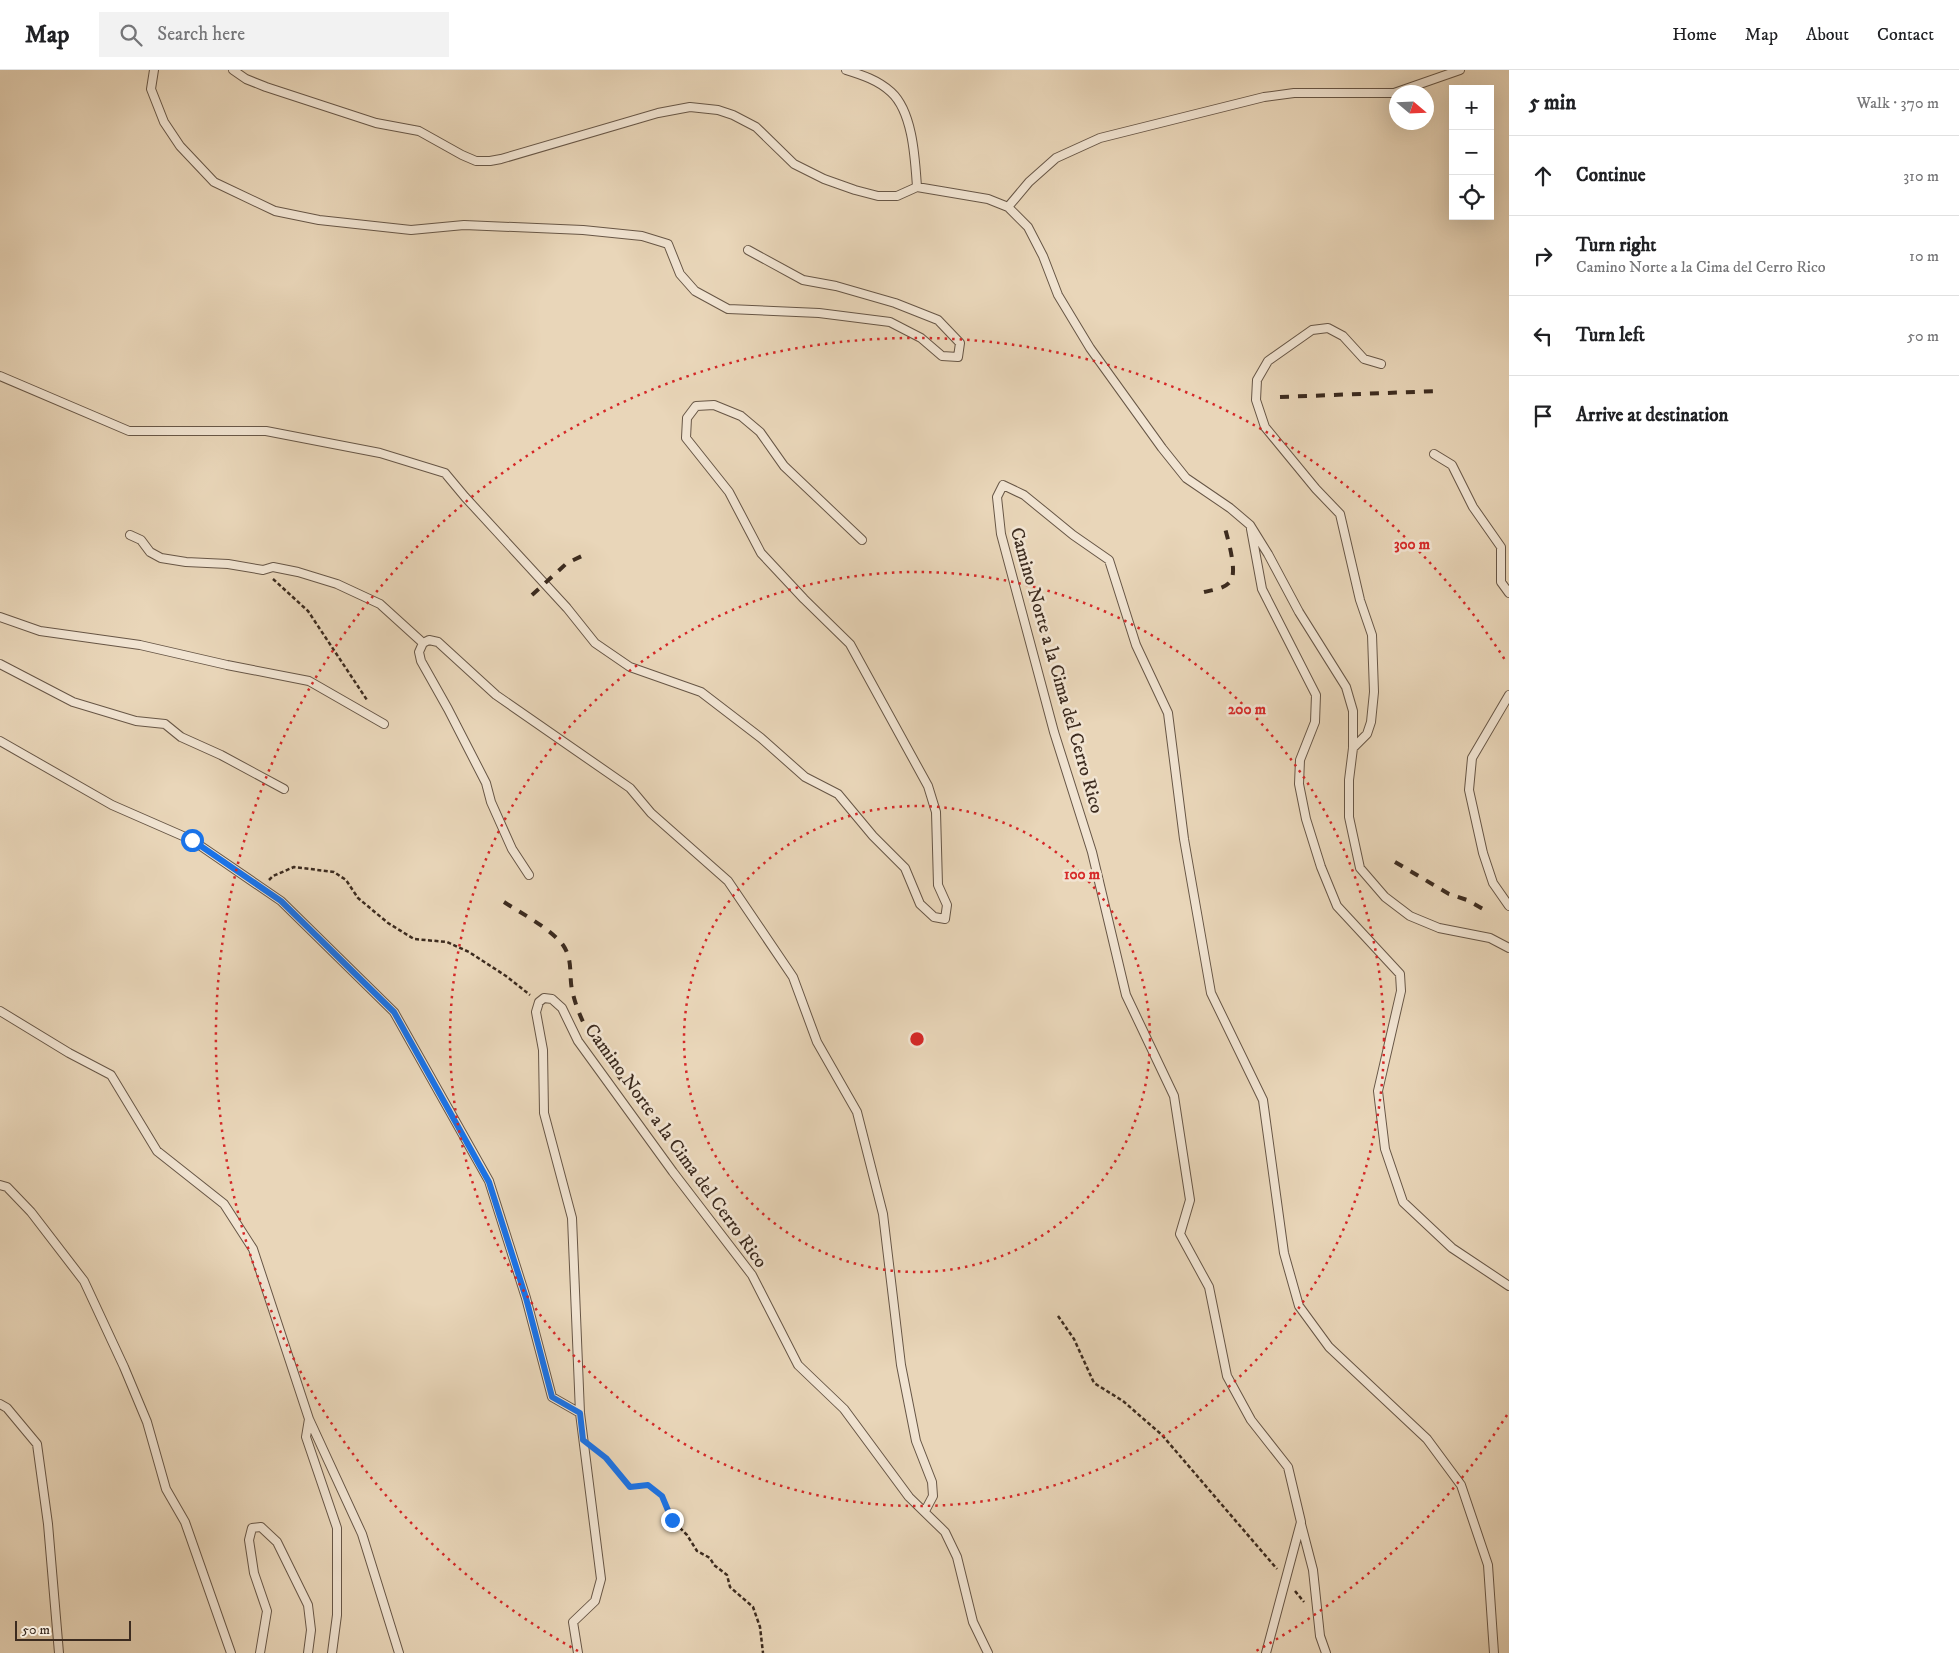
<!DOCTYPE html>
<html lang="en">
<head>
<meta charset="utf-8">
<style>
	body { margin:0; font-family:"IM FELL DW Pica",serif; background:#f2f2f2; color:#202124 }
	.controls { position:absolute; right:15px; top:15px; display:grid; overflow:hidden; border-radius:0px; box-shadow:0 5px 20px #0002 }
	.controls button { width:45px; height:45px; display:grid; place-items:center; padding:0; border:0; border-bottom:1px solid #e0e0e0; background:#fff; color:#202124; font:25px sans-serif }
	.compass { position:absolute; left:1389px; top:15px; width:45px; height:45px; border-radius:50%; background:#fff; box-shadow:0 5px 20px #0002; rotate:109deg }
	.scale { position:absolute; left:15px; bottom:12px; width:116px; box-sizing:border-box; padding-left:5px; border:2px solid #3c2b1f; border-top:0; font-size:14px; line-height:18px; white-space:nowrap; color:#3c2b1f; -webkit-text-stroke:4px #f1e4d2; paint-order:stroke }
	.stop { position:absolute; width:15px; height:15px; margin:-11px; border:4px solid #1a73e8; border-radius:50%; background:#fff }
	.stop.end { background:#1a73e8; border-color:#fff; box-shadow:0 1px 5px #0008 }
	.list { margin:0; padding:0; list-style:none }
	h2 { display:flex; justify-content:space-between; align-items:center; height:65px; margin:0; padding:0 20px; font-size:21px }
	h2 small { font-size:16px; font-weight:400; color:#757577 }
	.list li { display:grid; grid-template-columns:32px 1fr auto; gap:15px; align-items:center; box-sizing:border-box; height:80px; padding:0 20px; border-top:1px solid #e0e0e0 }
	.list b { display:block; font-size:19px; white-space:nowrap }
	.list p { margin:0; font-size:16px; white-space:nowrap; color:#757577 }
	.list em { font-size:16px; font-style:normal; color:#757577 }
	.icon { flex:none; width:28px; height:28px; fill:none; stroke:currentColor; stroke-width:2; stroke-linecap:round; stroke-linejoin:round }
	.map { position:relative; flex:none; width:1509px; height:1583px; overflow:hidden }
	header { display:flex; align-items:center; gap:30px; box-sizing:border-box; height:70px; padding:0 25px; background:#fff; border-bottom:1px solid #e0e0e0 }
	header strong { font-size:24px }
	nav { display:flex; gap:28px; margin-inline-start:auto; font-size:18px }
	.search { width:350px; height:45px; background:#f2f2f2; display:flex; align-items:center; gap:12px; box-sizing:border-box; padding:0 18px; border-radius:0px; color:#757577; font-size:19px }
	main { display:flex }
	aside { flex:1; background:#fff }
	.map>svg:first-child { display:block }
</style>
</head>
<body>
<header>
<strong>Map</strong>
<div class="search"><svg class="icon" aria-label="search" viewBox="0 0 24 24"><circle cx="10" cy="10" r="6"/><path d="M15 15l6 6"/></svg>Search here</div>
<nav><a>Home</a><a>Map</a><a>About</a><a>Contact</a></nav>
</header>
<main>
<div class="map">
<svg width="1509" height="1583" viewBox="0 0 1509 1583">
	<rect width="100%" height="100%" fill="#e9d6b9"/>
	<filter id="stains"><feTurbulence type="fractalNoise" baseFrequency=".004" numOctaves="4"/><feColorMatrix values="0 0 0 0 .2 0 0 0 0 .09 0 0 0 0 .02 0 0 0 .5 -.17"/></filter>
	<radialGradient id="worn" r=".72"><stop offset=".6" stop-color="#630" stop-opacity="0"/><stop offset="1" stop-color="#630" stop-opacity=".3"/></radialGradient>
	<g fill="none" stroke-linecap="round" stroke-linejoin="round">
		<defs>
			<path id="service" d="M154,0L151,19L164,52L180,76L214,112L275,141L319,150L411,160L464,155L583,160L642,166L668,174L680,204L695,221L728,239L819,243L890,252L921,268L942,286L958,287L960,273L938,250L895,233L836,216L803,210L748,180
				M233,0L246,9L266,17L376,53L419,61L462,85L476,91H490L501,89L658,43L690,37L718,40L733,45L756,57L794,94L824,109L855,120L878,126H897L917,117L988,129L1008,137L1028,157L1043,186L1058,225L1090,278L1162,378L1186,408L1230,438L1250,455L1268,484L1299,542L1346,617L1353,641V678L1349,710V747L1360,798L1385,827L1410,846L1439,858L1490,868L1509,878
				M846,0C862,5 878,10 891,22C913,42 915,89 917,117
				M1008,137L1029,112L1056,88L1100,68L1264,27L1294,23H1394L1460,0
				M0,306L129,361H266L380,383L445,403L465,427L567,538L595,573L630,597L701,622L761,668L805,707L838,724L873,766L905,798L920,834L934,847L945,849L947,835L938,815L936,742L928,716L850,574L804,529L761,483L729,422L686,368L687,348L696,336L714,335L741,346L760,362L784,396L862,470
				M1434,384L1452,395L1473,437L1501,477V512L1509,523
				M1251,459L1262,519L1316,625L1315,652L1300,690L1299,714L1306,749L1321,797L1337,836L1400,904L1401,921L1378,1021L1385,1079L1403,1132L1452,1178L1509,1216
				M130,465L141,470L150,482L161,488L186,492L228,494L263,500L273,497L298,502L337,514L380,534L423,573
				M0,547L40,561L140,575L227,595L309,611L384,654
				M0,594L73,632L136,651L165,654L181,667L221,685L284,719
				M1509,625L1472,688L1469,720L1483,783L1493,813L1509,836
				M0,671L112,735L192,770L281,831L394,942L489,1111L526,1228L552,1327L580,1343
				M1353,678L1367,664L1371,652L1374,622L1372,565L1360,530L1340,444L1316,419L1265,357L1256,330L1257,310L1268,291L1312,260L1328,258L1343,266L1364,289L1381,294
				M529,805L512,779L491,732L486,713L448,639L421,591L419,582L423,573L429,570L438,572L496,625L630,718L651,743L728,811L793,907L817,972L857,1042L883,1144L901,1295L916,1371L932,1412L933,1426L925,1441
				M0,941L69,983L111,1005L157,1081L224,1134L253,1179L309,1349
				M0,1115L7,1117L31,1142L84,1211L124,1297L147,1352L166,1419L185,1452L231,1583
				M0,1334L7,1338L37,1374L48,1454L59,1583
				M1301,1454L1313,1500L1320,1566L1326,1583
				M260,1583L267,1541L254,1503L249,1470L252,1458L261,1457L277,1472L308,1535L311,1560L308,1583
				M332,1583L337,1545V1458L306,1367L309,1349L362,1464L399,1583
				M578,1583L573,1552L595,1531L601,1509L580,1343L572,1148L544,1043L543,980L536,942L539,932L544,928L552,929L562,938L578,971L673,1102L752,1205L798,1295L844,1339L909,1427L945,1462L957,1487L973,1552L988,1583
				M1266,1583L1301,1452L1288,1397L1251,1350L1227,1306L1209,1217L1180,1164L1190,1130L1174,1026L1126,925L1092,782L1054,662L1001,464L997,427L1003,415L1024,425L1073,465L1109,490L1136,575L1168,643L1184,769L1211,923L1263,1030L1284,1183L1299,1236L1329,1277L1427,1369L1461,1415L1488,1495L1494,1583"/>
		</defs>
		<!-- service casing -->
		<use href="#service" stroke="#675646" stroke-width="10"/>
		<!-- path -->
		<path stroke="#3c2b1f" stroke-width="2.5" stroke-dasharray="4 2.5" stroke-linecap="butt" d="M273,509L308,541L367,630
			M269,810L273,806L294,797L334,802L346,810L358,828L388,853L414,869L447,872L469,882L506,906L530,925
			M1058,1246L1074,1269L1094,1313L1123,1331L1162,1365L1277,1499
			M596,1380L606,1388L630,1417L648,1415L662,1426L672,1450L687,1465L697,1481L710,1488L714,1495L727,1505L730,1517L753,1537L760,1557L763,1583
			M1295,1521L1304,1532"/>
		<!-- service -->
		<use href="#service" stroke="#f1e4d2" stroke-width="8"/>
		<!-- rail -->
		<path stroke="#3c2b1f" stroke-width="4" stroke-dasharray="9 9" stroke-linecap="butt" d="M1280,327L1438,321
			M1204,522C1212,520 1224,519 1230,512C1238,503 1228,470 1225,458
			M532,525L567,493L586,484
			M1395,792L1449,824L1467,830L1485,840
			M504,832C521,843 551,859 563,875C574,891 568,907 573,924C582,961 606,989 629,1020"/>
	</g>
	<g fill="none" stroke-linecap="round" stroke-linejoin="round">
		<!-- route -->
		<path stroke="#1a73e8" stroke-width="6" d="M192,770L281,831L394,942L489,1112L526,1228L552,1327L580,1343L583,1370L606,1388L630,1417L648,1415L662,1426L672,1450"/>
	</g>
	<!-- distance rings -->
	<g fill="none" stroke="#d62828" stroke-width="2.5" stroke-dasharray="2.5 5">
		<circle cx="917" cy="969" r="233"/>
		<circle cx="917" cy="969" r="467"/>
		<path d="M1507 1345A700 700 0 0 1 1256 1581M578 1581A700 700 0 1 1 1507 593"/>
	</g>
	<g text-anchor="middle" stroke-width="5" stroke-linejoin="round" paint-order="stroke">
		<!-- street labels -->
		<g font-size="19" fill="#3c2b1f" stroke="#f1e4d2">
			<text transform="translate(1058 600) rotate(74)" y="7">Camino Norte a la Cima del Cerro Rico</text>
			<text transform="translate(677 1075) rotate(54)" y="7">Camino Norte a la Cima del Cerro Rico</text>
		</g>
	</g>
	<circle cx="917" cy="969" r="8" fill="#d62828" stroke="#f1e4d2" stroke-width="2.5"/>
	<g font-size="15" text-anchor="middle" font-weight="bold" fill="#d62828" stroke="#f1e4d2" stroke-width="5" stroke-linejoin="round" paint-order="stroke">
		<text x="1412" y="479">300 m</text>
		<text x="1247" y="644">200 m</text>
		<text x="1082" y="809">100 m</text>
	</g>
	<rect width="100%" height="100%" filter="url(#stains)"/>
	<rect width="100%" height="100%" fill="url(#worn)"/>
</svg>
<div class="controls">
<button>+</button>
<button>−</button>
<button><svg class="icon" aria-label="locate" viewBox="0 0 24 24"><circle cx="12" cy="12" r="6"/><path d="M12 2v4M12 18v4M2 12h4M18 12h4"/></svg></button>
</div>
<svg class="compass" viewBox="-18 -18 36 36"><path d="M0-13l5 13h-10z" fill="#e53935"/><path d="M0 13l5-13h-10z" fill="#757577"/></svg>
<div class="scale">50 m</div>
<div class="stop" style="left:192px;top:770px"></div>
<div class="stop end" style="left:672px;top:1450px"></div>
</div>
<aside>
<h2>5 min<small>Walk · 370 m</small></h2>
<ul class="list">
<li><svg class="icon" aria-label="ahead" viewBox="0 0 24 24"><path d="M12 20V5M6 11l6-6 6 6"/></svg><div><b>Continue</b></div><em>310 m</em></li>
<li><svg class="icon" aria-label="right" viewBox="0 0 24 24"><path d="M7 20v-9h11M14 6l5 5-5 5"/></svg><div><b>Turn right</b><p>Camino Norte a la Cima del Cerro Rico</p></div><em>10 m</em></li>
<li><svg class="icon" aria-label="left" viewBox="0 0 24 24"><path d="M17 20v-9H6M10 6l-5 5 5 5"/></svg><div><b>Turn left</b></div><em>50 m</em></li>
<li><svg class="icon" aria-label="arrive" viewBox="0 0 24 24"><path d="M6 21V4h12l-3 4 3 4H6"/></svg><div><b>Arrive at destination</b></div></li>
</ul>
</aside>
</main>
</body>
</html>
